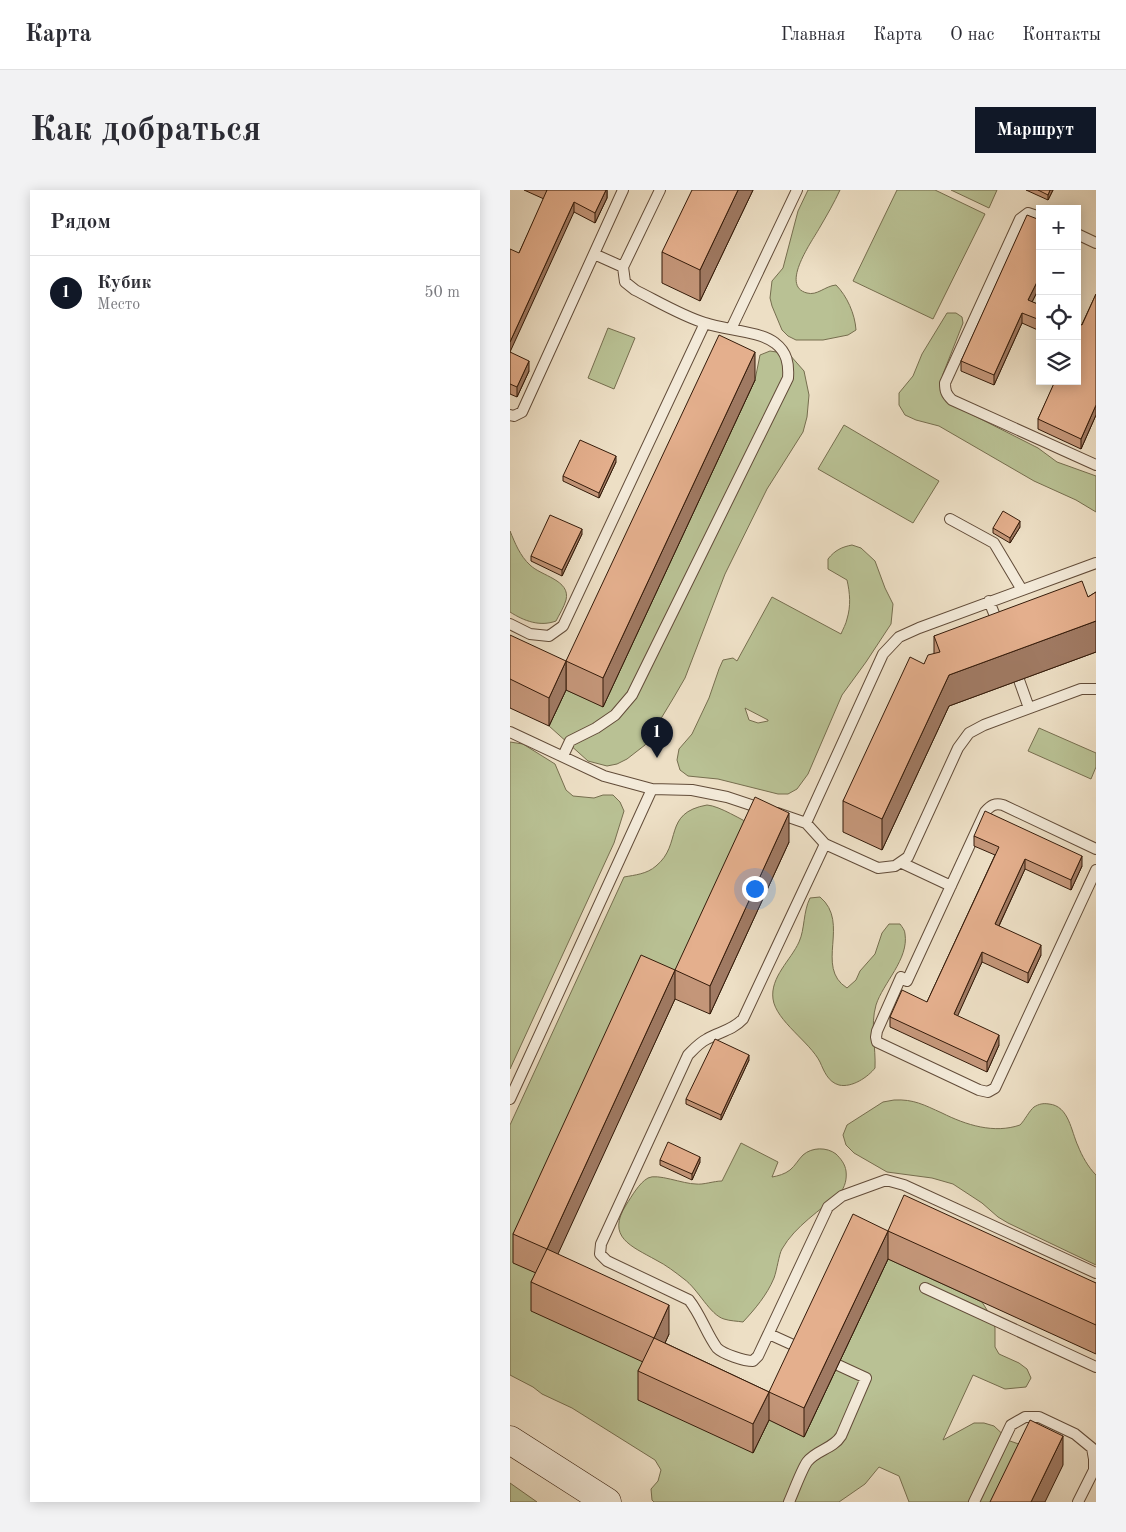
<!DOCTYPE html>
<html lang="ru">
<head>
<meta charset="utf-8">
<style>
	body { margin:0; font-family:"Old Standard TT",serif; background:#f2f2f3; color:#2b2b33 }
	.controls { position:absolute; right:15px; top:15px; display:grid; overflow:hidden; border-radius:0px; box-shadow:0 2px 12px #0003 }
	.controls button { width:45px; height:45px; display:grid; place-items:center; padding:0; border:0; border-bottom:1px solid #e1e1e2; background:#fff; color:#2b2b33; font:25px sans-serif }
	.you { position:absolute; left:244px; top:698px; width:18px; height:18px; margin:-12px; border:4px solid #fff; border-radius:50%; background:#1a73e8; box-shadow:0 0 0 8px #1a73e833 }
	.badge { display:grid; place-items:center; width:32px; height:32px; border-radius:50%; background:#111827; color:#fff; font-size:16px; font-weight:700 }
	.pin { position:absolute; translate:-50% -41px; filter:drop-shadow(0 1px 2px #0008) }
	.pin::after { content:''; position:absolute; top:26px; width:18px; height:15px; background:inherit; clip-path:polygon(0 0,100% 0,50% 100%) }
	.list { margin:0; padding:0; list-style:none }
	h2 { display:flex; justify-content:space-between; align-items:center; height:65px; margin:0; padding:0 20px; font-size:21px }
	h2 small { font-size:16px; font-weight:400; color:#7c7c81 }
	.list li { display:grid; grid-template-columns:32px 1fr auto; gap:15px; align-items:center; box-sizing:border-box; height:75px; padding:0 20px; border-top:1px solid #e1e1e2 }
	.list b { display:block; font-size:19px; white-space:nowrap }
	.list p { margin:0; font-size:16px; white-space:nowrap; color:#7c7c81 }
	.list em { font-size:16px; font-style:normal; color:#7c7c81 }
	.icon { flex:none; width:28px; height:28px; fill:none; stroke:currentColor; stroke-width:2; stroke-linecap:round; stroke-linejoin:round }
	.map { position:relative; flex:none; width:586px; height:1312px; overflow:hidden; border-radius:0px }
	header { display:flex; align-items:center; gap:30px; box-sizing:border-box; height:70px; padding:0 25px; background:#fff; border-bottom:1px solid #e1e1e2 }
	header strong { font-size:24px }
	nav { display:flex; gap:28px; margin-inline-start:auto; font-size:18px }
	.intro { display:flex; align-items:center; justify-content:space-between; box-sizing:border-box; height:120px; padding:0 30px }
	h1 { margin:0; font-size:35px }
	.button { padding:12px 22px; border-radius:0px; background:#111827; color:#fff; font-size:18px; font-weight:700 }
	main { display:flex; gap:30px; padding:0 30px }
	aside { flex:1; background:#fff; border-radius:0px; box-shadow:0 2px 12px #0003 }
	.map>svg:first-child { display:block }
</style>
</head>
<body>
<header>
<strong>Карта</strong>
<nav><a>Главная</a><a>Карта</a><a>О нас</a><a>Контакты</a></nav>
</header>
<div class="intro"><h1>Как добраться</h1><a class="button">Маршрут</a></div>
<main>
<aside>
<h2>Рядом<small></small></h2>
<ul class="list">
<li><span class="badge">1</span><div><b>Кубик</b><p>Место</p></div><em>50 m</em></li>
</ul>
</aside>
<div class="map">
<svg width="586" height="1312" viewBox="0 0 586 1312">
	<rect width="100%" height="100%" fill="#eddfc5"/>
	<filter id="stains"><feTurbulence type="fractalNoise" baseFrequency=".004" numOctaves="4"/><feColorMatrix values="0 0 0 0 .2 0 0 0 0 .09 0 0 0 0 .02 0 0 0 .5 -.17"/></filter>
	<radialGradient id="worn" r=".72"><stop offset=".6" stop-color="#630" stop-opacity="0"/><stop offset="1" stop-color="#630" stop-opacity=".3"/></radialGradient>
	<!-- green -->
	<path fill="#b9c194" stroke="#766e4f" fill-rule="evenodd" d="M298,0H330C324,13 317,25 310,37C303,50 269,96 297,103C307,106 315,96 326,95C337,106 345,124 346,140L338,145L313,150H286L278,146L272,140L262,116L260,108L262,91L273,78L288,21Z
		M387,0H425L475,24L423,129L343,91Z
		M441,0H487L479,18Z
		M437,123H446L452,127L453,133L433,184L431,196L443,215L528,258L547,272L586,286V322L566,310L524,291L429,236L406,230L395,225L389,215V203L403,186L412,164Z
		M98,138L125,148L104,199L78,188Z
		M260,161L279,164L294,181L299,205L297,227L293,242L257,299L215,384L175,488L164,507L135,555L117,569L107,574L97,576L78,571L39,536L56,500L93,516L245,190L250,165Z
		M334,235L429,291L403,333L308,279Z
		M0,341C5,353 10,366 20,375C31,386 61,390 56,410C54,417 49,425 46,431C30,437 14,431 0,422Z
		M342,355L351,358L365,371L375,398L383,414L381,434L356,472L332,505L298,584L287,599L278,604H268L208,589L178,586L170,580L167,570L169,559L182,544L199,508L209,479L213,470L223,468L227,471L262,407L331,444C333,439 336,434 337,429C341,416 340,403 337,390L318,379V369C325,360 332,357 342,355ZM235,518L258,530V531L248,533L239,530Z
		M529,538L586,563V577L581,589L518,561Z
		M0,552L13,554L45,574L56,600L63,606L84,608L93,605H103L110,612L114,621L104,653L0,879Z
		M197,615C210,616 231,630 245,636L3,1072L37,1088L144,1177L243,1263L259,1230L294,1247L378,1069L472,1112L482,1128L485,1138V1157L489,1164L509,1173L517,1179L521,1188L516,1197L495,1199L463,1185L433,1250L464,1233H474L484,1236L500,1251L520,1258L494,1312H399L389,1286L369,1277L355,1294L329,1312H144L142,1310L141,1299L148,1291L151,1280L145,1270L62,1218L32,1204L23,1197L0,1185V935L114,687C125,685 137,684 146,676C173,654 152,623 197,615Z
		M310,707C341,733 304,777 337,798L346,790L350,781L365,764L372,743L379,734H390C392,737 395,740 395,744C399,769 373,793 366,815C360,836 366,857 365,878C358,887 342,898 329,895C318,892 314,881 310,872C300,852 266,831 263,809C260,787 281,770 289,752C295,739 293,722 300,708Z
		M384,910C404,909 414,915 432,923C456,935 484,944 510,935C515,930 519,921 524,917C529,914 533,913 539,914C559,916 561,941 568,956C572,966 578,977 586,985V1075L498,1033L488,1027L472,1013L443,994L422,988L377,982L344,963L336,955L333,945L337,935L373,912Z
		M231,953L268,972L262,987C268,986 275,984 280,980C285,976 288,970 293,965C302,957 317,957 326,964C331,969 335,974 336,981C337,989 335,997 330,1003C311,1020 285,1036 272,1059C269,1064 267,1080 264,1088C257,1105 245,1119 233,1132C227,1131 220,1131 214,1129C200,1125 188,1099 174,1089C165,1082 156,1075 146,1070C121,1056 96,1047 116,1015C122,1006 129,993 138,988C147,983 173,994 186,994C193,995 204,991 212,991Z
		M0,1293L27,1312H0Z"/>
	<g fill="none" stroke-linecap="round" stroke-linejoin="round">
		<defs>
			<path id="lane" d="M530,27L518,23L510,29L435,193C435,201 436,204 442,210L586,275
				M567,44L586,53
				M84,64L113,77
				M221,139L287,0
				M0,225L4,226L12,222L113,0
				M440,329L484,353L512,400
				M479,411L489,436
				M0,434L20,444L39,446L53,436L195,133
				M509,490L519,518
				M0,542L94,586L142,599
				M53,566L60,551L86,538L105,525L122,505L278,188C279,174 277,162 265,153C250,141 214,140 195,133C172,126 147,111 125,100L115,92L113,77L150,0
				M267,623L296,633L315,654L368,678L385,676L398,667L448,558L459,543L474,535L571,499H586
				M296,633L373,464L389,447L409,438L586,373
				M315,654L233,829C223,840 209,842 197,849C189,853 184,859 178,865L91,1054L90,1064L97,1071L179,1110C191,1125 196,1143 207,1158C213,1164 234,1171 243,1171L248,1166L318,1017L332,1006L376,990L394,995L586,1083
				M586,659L493,615C485,613 481,615 475,622L397,791L391,787L367,841L366,847L367,852L469,900L478,902L485,898L586,680
				M392,673L441,696
				M0,909L142,599L182,600L217,607L253,619
				M415,1098L586,1177
				M259,1144L292,1159
				M279,1312C284,1301 291,1281 297,1272C306,1260 323,1259 331,1246L356,1188L317,1170
				M464,1312L501,1235L515,1227H529L565,1244L582,1258L584,1269V1280L568,1312"/>
			<path id="secondary" d="M0,1250L97,1312"/>
		</defs>
		<!-- lane casing -->
		<use href="#lane" stroke="#624c39" stroke-width="12"/>
		<!-- secondary casing -->
		<use href="#secondary" stroke="#341b0a" stroke-width="29"/>
		<!-- lane -->
		<use href="#lane" stroke="#f3ead9" stroke-width="10"/>
		<!-- secondary -->
		<use href="#secondary" stroke="#f3ead9" stroke-width="28"/>
	</g>
	<!-- wall -->
	<path fill="#c49679" stroke="#341b0a" d="M14,0H97V8L85,33L64,22L9,63L34,9Z
		M243,0L190,111L152,93V62Z
		M516,0H543L538,10Z
		M530,30V96L522,112L530,115V141L512,133L484,195L451,181V171Z
		M586,104V225L571,259L528,239V229Z
		M0,162L19,181L7,207L0,204Z
		M245,190L93,517L56,500V471Z
		M106,272L89,308L53,291V286Z
		M510,337L500,353L483,343V338Z
		M72,344L52,386L21,371V366Z
		M586,402V462L439,516L372,660L333,642V611L414,474L424,464V446L578,407Z
		M0,445L56,500L39,536L0,518Z
		M464,646L572,676L561,700L515,679L489,736L531,765L518,793L472,772L447,826L489,855L477,882L380,837V827L417,812L485,665L464,656Z
		M279,652L200,824L165,809L47,1064L159,1144L155,1153L259,1202L378,1041L586,1093V1164L378,1069L294,1247L259,1230L243,1263L128,1210V1181L133,1172L21,1121V1092L26,1083L3,1073V1044L165,780Z
		M239,870L211,930L176,914V909Z
		M150,970L190,972L182,990L150,975Z"/>
	<!-- shaded-wall -->
	<path fill="#a07a63" stroke="#341b0a" d="M96,0H97V8L85,33V23Z
		M228,0H243L190,111V80Z
		M540,0H543L538,10V5Z
		M64,12V22L0,162V152Z
		M530,86V96L518,120V110Z
		M512,123V133L484,195V185Z
		M245,162V190L93,517V488Z
		M19,171V181L7,207V197Z
		M586,215V225L571,259V249Z
		M106,266V272L89,308V303Z
		M510,331V337L500,353V348Z
		M72,339V344L52,386V380Z
		M586,431V462L439,516L372,660V629L439,485Z
		M56,471V500L39,536V508Z
		M279,623V652L200,824V796Z
		M572,666V676L561,700V690Z
		M515,669V679L485,744V734Z
		M531,755V765L518,793V783Z
		M472,762V772L444,834V824Z
		M165,780V809L37,1088V1059Z
		M489,845V855L477,882V872Z
		M239,865V870L211,930V925Z
		M190,967V972L182,990V984Z
		M378,1041V1069L294,1247V1218Z
		M159,1115V1144L144,1177V1148Z
		M259,1202V1230L243,1263V1234Z
		M553,1246V1275L535,1312H521Z"/>
	<!-- building -->
	<path fill="#e4af8d" stroke="#341b0a" d="M36,0H96L85,23L64,12L0,152V59L9,63L37,0Z
		M182,0H228L190,80L152,62Z
		M528,0H540L538,5Z
		M517,25L530,30V86L518,110L530,115V130L512,123L484,185L451,171Z
		M586,104V215L571,249L528,229L545,191H567V133L572,135Z
		M209,145L245,162L93,488L56,471Z
		M0,162L19,171L7,197L0,194Z
		M70,250L106,266L89,303L53,286Z
		M493,321L510,331L500,348L483,338Z
		M40,325L72,339L52,380L21,366Z
		M572,391L578,407L586,402V431L439,485L372,629L333,611L400,467L414,474L418,465L430,462L424,446Z
		M0,445L56,471L39,508L0,489Z
		M245,607L279,623L200,796L165,780Z
		M475,621L572,666L561,690L515,669L485,734L531,755L518,783L472,762L444,824L489,845L477,872L380,827L392,800L417,812L489,657L464,646Z
		M131,765L165,780L37,1059L3,1044Z
		M205,849L239,865L211,925L176,909Z
		M158,952L190,967L182,984L150,970Z
		M394,1005L586,1093V1135L378,1041L294,1218L259,1202L243,1234L128,1181L144,1148L259,1202L343,1024L378,1041Z
		M37,1059L159,1115L144,1148L21,1092Z
		M520,1230L553,1246L521,1312H480Z"/>
	<rect width="100%" height="100%" filter="url(#stains)"/>
	<rect width="100%" height="100%" fill="url(#worn)"/>
</svg>
<div class="controls">
<button>+</button>
<button>−</button>
<button><svg class="icon" aria-label="locate" viewBox="0 0 24 24"><circle cx="12" cy="12" r="6"/><path d="M12 2v4M12 18v4M2 12h4M18 12h4"/></svg></button>
<button><svg class="icon" aria-label="layers" viewBox="0 0 24 24"><path d="M12 4l9 5-9 5-9-5zM3 14l9 5 9-5"/></svg></button>
</div>
<div class="you"></div>
<div class="pin badge" style="left:147px;top:568px">1</div>
</div>
</main>
</body>
</html>
